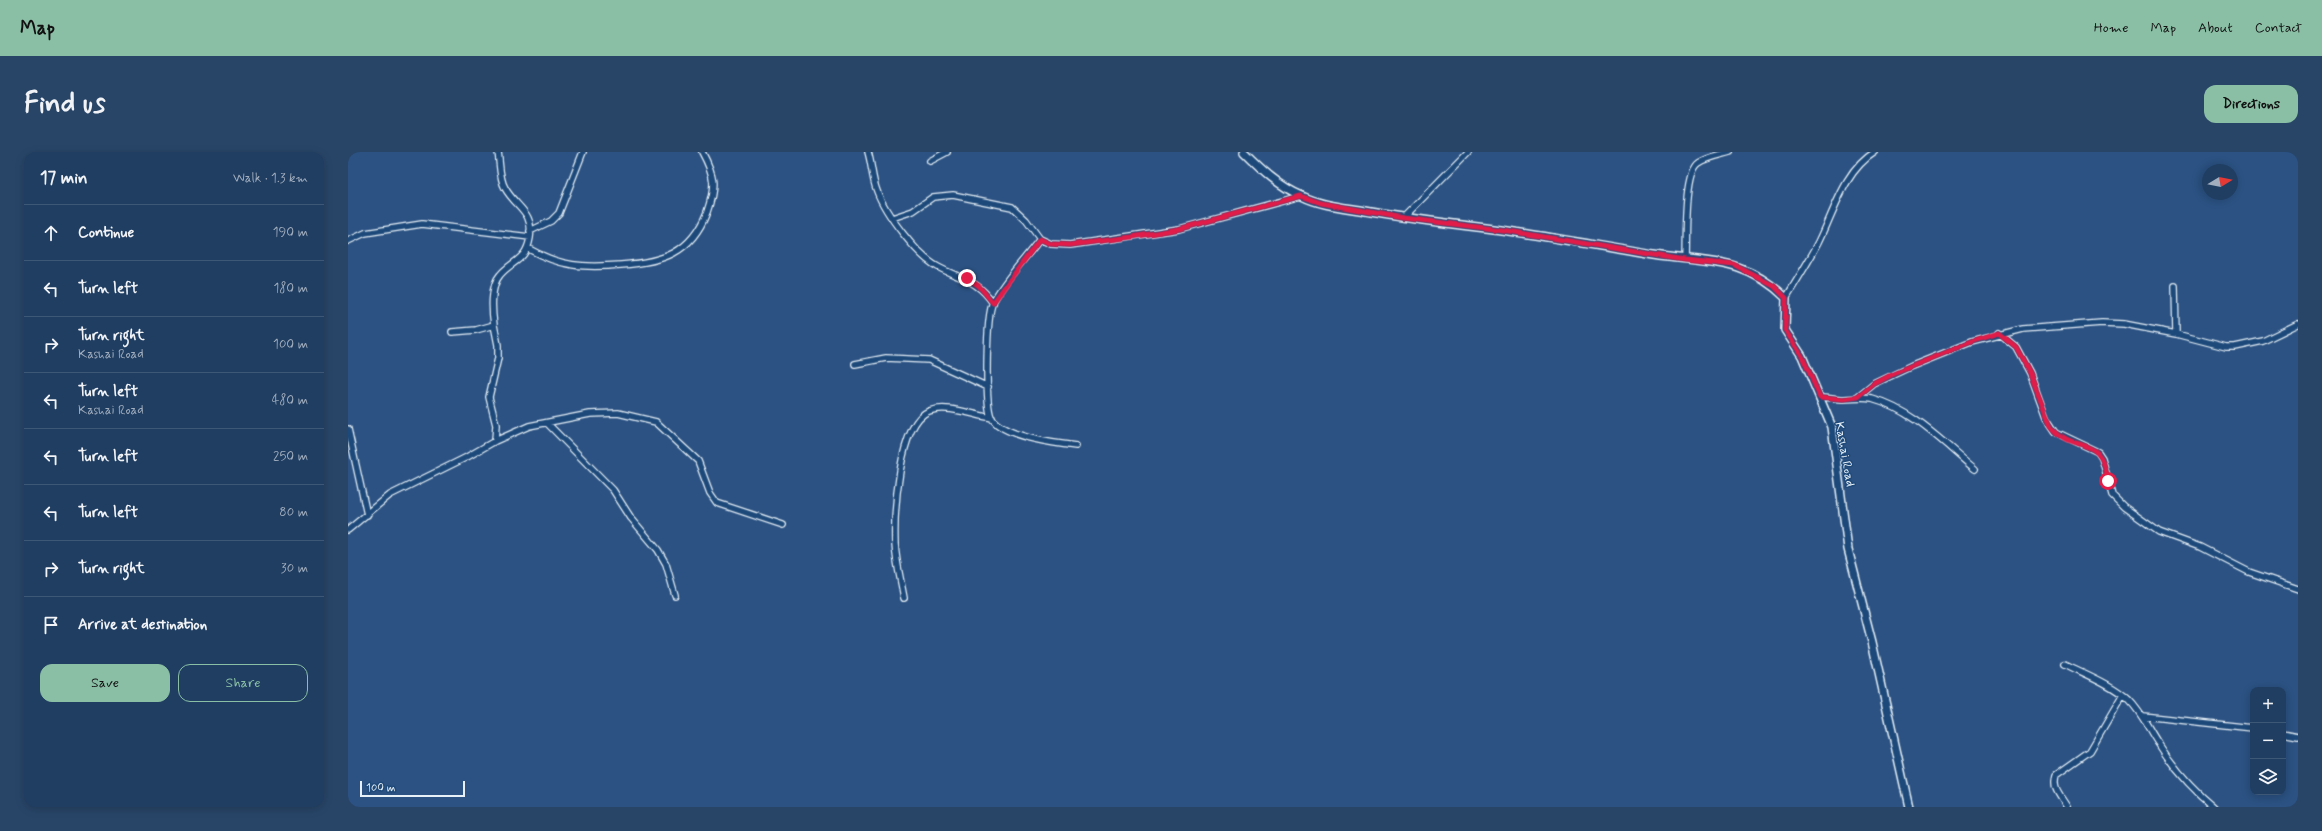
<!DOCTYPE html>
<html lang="en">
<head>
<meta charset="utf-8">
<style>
	body { margin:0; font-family:Mynerve,sans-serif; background:#284568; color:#f1f3f6 }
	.controls { position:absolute; right:12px; bottom:12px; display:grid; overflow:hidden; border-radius:8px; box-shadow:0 2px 10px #0003 }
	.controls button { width:36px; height:36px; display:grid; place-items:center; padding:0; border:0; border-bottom:1px solid #3d5777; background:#203e62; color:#f1f3f6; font:20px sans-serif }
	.compass { position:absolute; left:1854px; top:12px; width:36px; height:36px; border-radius:50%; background:#203e62; box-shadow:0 2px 10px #0003; rotate:80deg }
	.scale { position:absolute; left:12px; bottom:10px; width:105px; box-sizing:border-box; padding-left:4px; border:2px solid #e8f1f8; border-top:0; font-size:11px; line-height:14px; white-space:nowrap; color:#e8f1f8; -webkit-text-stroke:3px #1f4a7a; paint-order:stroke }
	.stop { position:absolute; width:12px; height:12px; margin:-9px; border:3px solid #e11d48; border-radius:50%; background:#fff }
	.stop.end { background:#e11d48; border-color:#fff; box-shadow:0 1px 4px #0008 }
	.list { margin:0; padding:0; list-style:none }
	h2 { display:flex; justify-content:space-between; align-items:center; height:52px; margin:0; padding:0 16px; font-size:17px }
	h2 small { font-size:13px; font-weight:400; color:#a2aebe }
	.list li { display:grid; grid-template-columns:26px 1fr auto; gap:12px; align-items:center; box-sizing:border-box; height:56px; padding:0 16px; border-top:1px solid #3d5777 }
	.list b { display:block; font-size:15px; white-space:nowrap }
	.list p { margin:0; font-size:13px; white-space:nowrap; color:#a2aebe }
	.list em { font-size:13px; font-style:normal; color:#a2aebe }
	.actions { display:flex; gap:8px; padding:12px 16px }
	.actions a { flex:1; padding:9px 0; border:1px solid #8abfa5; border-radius:12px; text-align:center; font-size:14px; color:#8abfa5 }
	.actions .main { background:#8abfa5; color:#111 }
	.icon { flex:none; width:22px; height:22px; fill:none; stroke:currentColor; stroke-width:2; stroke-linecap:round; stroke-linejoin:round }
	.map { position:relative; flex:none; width:1950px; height:655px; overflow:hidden; border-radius:12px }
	header { display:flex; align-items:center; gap:24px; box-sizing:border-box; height:56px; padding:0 20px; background:#8abfa5; color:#111 }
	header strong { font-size:19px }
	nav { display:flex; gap:22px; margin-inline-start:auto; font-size:14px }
	.intro { display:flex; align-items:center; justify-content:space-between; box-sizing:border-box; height:96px; padding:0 24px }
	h1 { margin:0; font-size:28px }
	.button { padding:10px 18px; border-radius:12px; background:#8abfa5; color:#111; font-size:14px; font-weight:700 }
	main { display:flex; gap:24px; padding:0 24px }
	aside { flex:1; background:#203e62; border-radius:12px; box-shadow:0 2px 10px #0003 }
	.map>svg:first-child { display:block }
</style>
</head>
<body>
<header>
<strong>Map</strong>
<nav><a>Home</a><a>Map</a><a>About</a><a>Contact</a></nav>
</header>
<div class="intro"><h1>Find us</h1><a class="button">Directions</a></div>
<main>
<aside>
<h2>17 min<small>Walk · 1.3 km</small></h2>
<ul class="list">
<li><svg class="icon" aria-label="ahead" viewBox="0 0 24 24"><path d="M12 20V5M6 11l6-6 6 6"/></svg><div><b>Continue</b></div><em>190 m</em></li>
<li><svg class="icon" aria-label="left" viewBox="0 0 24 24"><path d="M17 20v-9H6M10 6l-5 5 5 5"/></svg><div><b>Turn left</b></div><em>180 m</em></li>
<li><svg class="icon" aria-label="right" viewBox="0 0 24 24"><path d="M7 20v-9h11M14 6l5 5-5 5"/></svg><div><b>Turn right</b><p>Kashai Road</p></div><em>100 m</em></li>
<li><svg class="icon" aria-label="left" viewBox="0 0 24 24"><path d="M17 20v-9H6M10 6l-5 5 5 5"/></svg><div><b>Turn left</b><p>Kashai Road</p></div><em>480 m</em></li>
<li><svg class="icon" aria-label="left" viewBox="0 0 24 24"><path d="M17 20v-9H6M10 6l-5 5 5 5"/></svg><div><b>Turn left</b></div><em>250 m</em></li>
<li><svg class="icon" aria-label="left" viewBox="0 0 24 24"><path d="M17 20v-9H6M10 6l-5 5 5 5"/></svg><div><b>Turn left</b></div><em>80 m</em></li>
<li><svg class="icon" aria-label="right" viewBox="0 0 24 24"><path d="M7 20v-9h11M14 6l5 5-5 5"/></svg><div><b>Turn right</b></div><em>30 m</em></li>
<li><svg class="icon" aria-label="arrive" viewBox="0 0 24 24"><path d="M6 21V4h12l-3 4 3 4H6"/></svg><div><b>Arrive at destination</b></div></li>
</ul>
<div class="actions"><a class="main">Save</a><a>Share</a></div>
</aside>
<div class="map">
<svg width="1950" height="655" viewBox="0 0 1950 655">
	<rect width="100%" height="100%" fill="#2b5283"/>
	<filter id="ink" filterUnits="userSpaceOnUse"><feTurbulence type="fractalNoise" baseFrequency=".025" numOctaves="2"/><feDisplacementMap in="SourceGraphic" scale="8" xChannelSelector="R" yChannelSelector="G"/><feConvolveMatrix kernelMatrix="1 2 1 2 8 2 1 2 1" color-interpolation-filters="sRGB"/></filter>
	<g filter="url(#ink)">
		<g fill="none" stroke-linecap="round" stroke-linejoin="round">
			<defs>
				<path id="minor" d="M520,0C524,13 524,27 529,39C537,61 569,104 590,115C612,127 629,127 645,151
					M582,9L599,0
					M544,66L565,59L585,45L605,43L664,55L678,68L692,87L703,92L722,93L831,77L953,44
					M1055,66L1120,0
					M182,79L203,69L211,61L235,0
					M692,87C677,107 656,128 645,150C638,164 637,250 643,265C644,267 647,270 649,272C667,286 705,291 728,294
					M0,89L17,81L74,72L182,85
					M179,96C213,115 235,116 273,113C314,110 343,102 359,60C368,34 367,24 354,0
					M1337,107C1338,89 1335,21 1350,11C1358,5 1372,3 1382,0
					M1827,134L1828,182
					M1438,146C1449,128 1461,109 1471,90C1486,60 1496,19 1527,0
					M146,173L150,193V206L141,245L148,273L147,289
					M104,180L128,178L146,173C144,160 142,134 152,123C165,108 178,109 182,86C186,59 168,56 157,36C151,26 152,11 150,0
					M1651,181L1668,195L1682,221L1698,265L1708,280L1750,300L1754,306L1764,343L1776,355L1811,380L1852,395L1901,420L1950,437
					M507,212L538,206L581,208L640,235
					M1472,245C1480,245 1488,247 1496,247C1506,247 1514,245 1524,247C1565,258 1595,291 1627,317
					M1510,245L1526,232L1564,214L1624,190L1675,177L1754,171L1776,172L1828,182L1878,195H1887L1915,189L1950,172
					M199,271L265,338L283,366L310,398L318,412L327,443
					M0,277L19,363
					M0,378L42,343L119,305L147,289L181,274L242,262L270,261L308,270L350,309L362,341L369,351L435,373
					M556,446C553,429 548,410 547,392C546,363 550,271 581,259C599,252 625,263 644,266
					M1717,512C1737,522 1764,532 1781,548C1794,561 1800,576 1810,591C1825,615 1843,636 1866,655
					M1795,564L1905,576
					M1935,581L1950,584
					M1719,655C1712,643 1704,637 1708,623L1742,599L1775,543"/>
				<path id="tertiary" d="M896,0C913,17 932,35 954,44C972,53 993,55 1012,58C1054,66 1096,71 1138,76C1194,83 1250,94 1306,103C1358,111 1397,105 1438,146L1437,178L1454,204L1484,275L1500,397L1524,490L1561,655"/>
			</defs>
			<!-- minor casing -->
			<use href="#minor" stroke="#e8f1f8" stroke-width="8"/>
			<!-- tertiary casing -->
			<use href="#tertiary" stroke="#e8f1f8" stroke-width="10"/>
			<!-- minor -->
			<use href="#minor" stroke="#1f4a7a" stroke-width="5.5"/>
			<!-- tertiary -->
			<use href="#tertiary" stroke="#1f4a7a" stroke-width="7"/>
		</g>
	</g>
	<g fill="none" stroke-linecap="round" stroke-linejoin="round" filter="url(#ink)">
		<!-- route -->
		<path stroke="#e11d48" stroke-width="5" d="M619,126L631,134L645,151L692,87L703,92L722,93L784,85L831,77L953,44L973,51L1055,66L1154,78L1337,108L1386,113L1426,134L1438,146L1437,178L1454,204L1472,245L1496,247L1510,245L1526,232L1545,222L1624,190L1651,181L1668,195L1682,221L1703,274C1727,304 1753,279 1760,329"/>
	</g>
	<g text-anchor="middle" stroke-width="3" stroke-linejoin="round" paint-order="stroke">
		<!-- street labels -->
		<g font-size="13" fill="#e8f1f8" stroke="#1f4a7a">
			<text transform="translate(1498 302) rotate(80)" y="5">Kashai Road</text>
		</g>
	</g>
</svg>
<div class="controls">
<button>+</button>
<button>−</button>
<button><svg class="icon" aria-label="layers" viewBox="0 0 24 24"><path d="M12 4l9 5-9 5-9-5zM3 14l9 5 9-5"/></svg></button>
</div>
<svg class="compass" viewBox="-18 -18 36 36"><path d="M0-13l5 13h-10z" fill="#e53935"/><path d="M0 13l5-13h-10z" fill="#a2aebe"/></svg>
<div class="scale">100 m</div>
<div class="stop" style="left:1760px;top:329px"></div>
<div class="stop end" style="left:619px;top:126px"></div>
</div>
</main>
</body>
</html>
